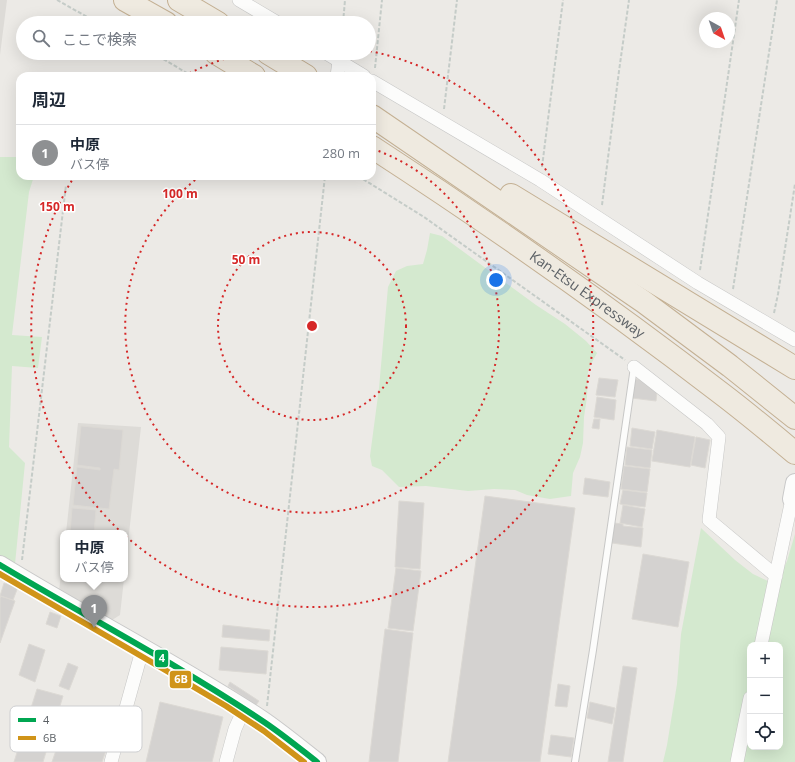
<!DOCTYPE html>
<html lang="ja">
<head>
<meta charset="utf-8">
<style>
	body { margin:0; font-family:"Open Sans","Noto Sans JP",sans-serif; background:#f2f2f3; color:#1f2937 }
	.controls { position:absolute; right:12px; bottom:12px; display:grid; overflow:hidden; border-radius:8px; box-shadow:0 4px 16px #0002 }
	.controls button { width:36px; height:36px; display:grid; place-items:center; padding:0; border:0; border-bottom:1px solid #e0e1e3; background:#fff; color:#1f2937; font:20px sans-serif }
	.compass { position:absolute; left:699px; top:12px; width:36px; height:36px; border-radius:50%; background:#fff; box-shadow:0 4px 16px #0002; rotate:140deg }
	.you { position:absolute; left:496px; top:280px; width:14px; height:14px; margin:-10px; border:3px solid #fff; border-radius:50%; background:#1a73e8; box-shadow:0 0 0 6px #1a73e833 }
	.badge { display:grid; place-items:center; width:26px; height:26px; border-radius:50%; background:#8e9092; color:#fff; font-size:13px; font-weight:700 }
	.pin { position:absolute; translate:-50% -33px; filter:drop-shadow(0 1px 2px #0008) }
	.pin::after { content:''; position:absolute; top:21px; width:14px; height:12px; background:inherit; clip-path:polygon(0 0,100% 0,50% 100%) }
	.popup { position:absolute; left:60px; top:530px; width:68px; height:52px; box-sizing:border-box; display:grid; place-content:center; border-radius:8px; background:#fff; filter:drop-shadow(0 1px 3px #0005); font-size:13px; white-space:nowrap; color:#747a83 }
	.popup b { font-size:15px; color:#1f2937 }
	.popup::after { content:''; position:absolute; left:50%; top:100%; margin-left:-8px; border:8px solid transparent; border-top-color:#fff }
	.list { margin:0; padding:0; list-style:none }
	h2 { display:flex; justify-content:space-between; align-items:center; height:52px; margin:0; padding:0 16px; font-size:17px }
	h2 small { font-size:13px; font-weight:400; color:#747a83 }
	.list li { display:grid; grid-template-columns:26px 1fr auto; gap:12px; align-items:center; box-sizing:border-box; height:56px; padding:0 16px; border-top:1px solid #e0e1e3 }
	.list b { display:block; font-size:15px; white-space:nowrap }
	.list p { margin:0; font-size:13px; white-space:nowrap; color:#747a83 }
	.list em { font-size:13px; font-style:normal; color:#747a83 }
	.icon { flex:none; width:22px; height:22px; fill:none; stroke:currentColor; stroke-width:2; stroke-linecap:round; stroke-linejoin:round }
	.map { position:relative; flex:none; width:795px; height:762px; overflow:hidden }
	.search { position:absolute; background:#fff; box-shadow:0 4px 16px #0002; left:16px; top:16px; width:360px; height:44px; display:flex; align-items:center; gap:10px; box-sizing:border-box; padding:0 14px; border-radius:22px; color:#747a83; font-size:15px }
	.panel { position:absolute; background:#fff; box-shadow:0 4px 16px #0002; left:16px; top:72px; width:360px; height:108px; border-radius:12px }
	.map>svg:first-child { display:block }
</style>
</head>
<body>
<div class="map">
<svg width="795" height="762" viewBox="0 0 795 762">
	<rect width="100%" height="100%" fill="#eceae6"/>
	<!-- industrial -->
	<path fill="#dddbd7" d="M0,0H7L0,55Z
		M78,423L141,427L125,569V533H66Z
		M63,557V579H124L120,615L112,620L59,591Z"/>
	<!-- green -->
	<path fill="#d4e9cf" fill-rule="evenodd" d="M0,157H20V176H34L29,192L12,335L42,337L38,368L12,366L9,447L25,463L15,564L0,555Z
		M430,233L442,236L536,305L565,324L586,341L597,353L588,370L587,397L584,417L583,443L580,457L573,473L571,496L550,499L527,495L515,490L494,489L468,491L426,486L399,487L382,470L372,466L370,456L379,388L388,287L396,271L407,266L423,264L427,250Z
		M701,528L735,560L753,574L776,585L787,561L795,534V762H663L667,745L677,684L681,634ZM750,645H780V747H750Z"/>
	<!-- building -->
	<path fill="#d4d2d0" stroke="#dcd9d4" d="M599,378L618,380L615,397L596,395Z
		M635,379L642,380L657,391L656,401L632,398Z
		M597,397L616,400L614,420L594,417Z
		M594,419H600L599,429L592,428Z
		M81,426L123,430L119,470L114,469L109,509L73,505L77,467L100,470V468L77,465Z
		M632,428L655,432L652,449L630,446Z
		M657,430L695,437L690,467L652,461Z
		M696,437L710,440L705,468L691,465Z
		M627,447L652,450L650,468L625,465Z
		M624,466L650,469L647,492L621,489Z
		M585,478L610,482L608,497L583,494Z
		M623,490L647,493L645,507L620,504Z
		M485,496L575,508L540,762H448Z
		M399,501L424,503L420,569L395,567Z
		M623,505L645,509L642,527L620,523Z
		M72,508L96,510L94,533H70Z
		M614,523L623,524V526L643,528L641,547L612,543Z
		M643,554L689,562L678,627L632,619Z
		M396,568L421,571L413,631L388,628Z
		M4,583L18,587L13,600L0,596Z
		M1,596L15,601L0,643V598Z
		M50,612L61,616L57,628L46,624Z
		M223,625L270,630L269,641L222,637Z
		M385,629L413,633L398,762H369Z
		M29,644L45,650L35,682L19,675Z
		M221,647L268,651L266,674L219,670Z
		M68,663L78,667L69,690L59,686Z
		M623,666L637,668L623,762H608Z
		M230,682L259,701L256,705L228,686Z
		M558,684L570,686L567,707L555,706Z
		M37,689L63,696L43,762H14Z
		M160,702L223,717L212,762H146Z
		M590,702L615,708L612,724L587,718Z
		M64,727L109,742L102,762H52Z
		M551,735L574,738L571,757L548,754Z"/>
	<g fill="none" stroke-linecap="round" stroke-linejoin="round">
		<defs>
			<path id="lane" d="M575,762L593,650L634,367"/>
			<path id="street" d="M239,0L278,23
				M326,53L364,76
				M337,76L339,61
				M372,81L540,180L698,283L795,340
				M634,367L707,424L719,437L709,520L776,576
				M761,645L792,499L795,501
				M111,762L143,647
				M226,762L235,729L244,709
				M737,762L750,698"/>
			<path id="secondary" d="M792,499L795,483
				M0,565C86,618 177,664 262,720C281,733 299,748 317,762"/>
			<g id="highway">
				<path d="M125,0L166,23"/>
				<path d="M179,0L218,23"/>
				<path d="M216,53L254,76"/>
				<path d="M268,53L306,76"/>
				<path d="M372,116L644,302L730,366L795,418"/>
				<path id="s1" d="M372,147C492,225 609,307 722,394C747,413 771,433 795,453"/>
				<path d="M511,195L795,368"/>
			</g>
		</defs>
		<!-- lane casing -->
		<use href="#lane" stroke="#c7c7c6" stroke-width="8"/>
		<!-- street casing -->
		<use href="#street" stroke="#c7c7c6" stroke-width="14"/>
		<!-- secondary casing -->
		<use href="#secondary" stroke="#c8c8c8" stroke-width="20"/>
		<!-- highway casing -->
		<use href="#highway" stroke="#c4b093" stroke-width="24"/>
		<!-- path -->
		<path stroke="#c5ccc8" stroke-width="2" stroke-dasharray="4 2" stroke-linecap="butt" d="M57,0L98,23
			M343,23L345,0
			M153,53L192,76
			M375,68L382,0
			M444,109L457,0
			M542,167L563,0
			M358,176L424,217L625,360
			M602,205L619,71L629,0
			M700,270L739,0
			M733,289L777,0
			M774,313L778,294L795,184
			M22,560L66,185
			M267,706L325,176"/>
		<!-- lane -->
		<use href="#lane" stroke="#fcfcfb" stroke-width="6"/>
		<!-- street -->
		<use href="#street" stroke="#fcfcfb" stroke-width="13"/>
		<!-- secondary -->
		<use href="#secondary" stroke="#fcfcfb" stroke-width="18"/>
		<!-- highway -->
		<use href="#highway" stroke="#efeae0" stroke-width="22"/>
		<defs>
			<path id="bus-1" d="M0,565C87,617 177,664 261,720C281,733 299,748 317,762"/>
			<path id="bus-2" d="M0,574L160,667L226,706L264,731L304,762"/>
		</defs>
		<!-- bus-1 casing -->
		<use href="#bus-1" stroke="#fff" stroke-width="9"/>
		<!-- bus-2 casing -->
		<use href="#bus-2" stroke="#fff" stroke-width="9"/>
		<!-- bus-1 -->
		<use href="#bus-1" stroke="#00a651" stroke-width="6"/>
		<!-- bus-2 -->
		<use href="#bus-2" stroke="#d09419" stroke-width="6"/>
	</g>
	<!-- distance rings -->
	<g fill="none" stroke="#d62828" stroke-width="2" stroke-dasharray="2 4">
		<circle cx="312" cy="326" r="94"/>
		<path d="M373 149A187 187 0 1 1 199 177"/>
		<path d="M184 76A281 281 0 0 1 244 53M370 51A281 281 0 1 1 74 177"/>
	</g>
	<g text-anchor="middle" stroke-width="3" stroke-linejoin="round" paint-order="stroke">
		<!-- street labels -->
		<g font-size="14" fill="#5b6065" stroke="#fff">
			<text dy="5" stroke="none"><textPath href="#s1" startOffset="261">Kan-Etsu Expressway</textPath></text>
		</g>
	</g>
	<!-- legend -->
	<rect x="10" y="706" width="132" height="46" rx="6" fill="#fff" stroke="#cecfd1" stroke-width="1"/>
	<rect x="18" y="718" width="18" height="4" fill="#00a651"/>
	<rect x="18" y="736" width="18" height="4" fill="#d09419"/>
	<g font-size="11" fill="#5b6065">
		<text x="43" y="724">4</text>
		<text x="43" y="742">6B</text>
	</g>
	<circle cx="312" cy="326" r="6" fill="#d62828" stroke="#fff" stroke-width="2"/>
	<g font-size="12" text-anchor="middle" font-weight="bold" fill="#d62828" stroke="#fff" stroke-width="3" stroke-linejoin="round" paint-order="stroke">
		<text x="180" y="198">100 m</text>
		<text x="57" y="211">150 m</text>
		<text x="246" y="264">50 m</text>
	</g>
	<g stroke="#fff" stroke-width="1.5">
		<rect x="154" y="649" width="15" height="19" rx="4" fill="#00a651"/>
		<rect x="169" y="670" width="23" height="19" rx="4" fill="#d09419"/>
	</g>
	<g font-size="11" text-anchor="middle" font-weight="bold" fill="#fff">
		<text x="162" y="662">4</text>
		<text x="181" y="683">6B</text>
	</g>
</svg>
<div class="controls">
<button>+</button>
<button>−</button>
<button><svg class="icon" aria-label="locate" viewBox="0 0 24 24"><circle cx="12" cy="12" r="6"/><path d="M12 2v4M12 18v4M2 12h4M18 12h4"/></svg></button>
</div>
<svg class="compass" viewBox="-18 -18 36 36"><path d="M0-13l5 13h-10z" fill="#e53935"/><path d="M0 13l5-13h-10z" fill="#747a83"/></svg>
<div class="you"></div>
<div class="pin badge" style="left:94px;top:628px">1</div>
<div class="popup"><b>中原</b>バス停</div>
<div class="search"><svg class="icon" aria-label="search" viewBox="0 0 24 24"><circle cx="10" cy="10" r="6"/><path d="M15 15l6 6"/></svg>ここで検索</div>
<section class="panel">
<h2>周辺<small></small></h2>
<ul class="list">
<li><span class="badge">1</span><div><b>中原</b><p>バス停</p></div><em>280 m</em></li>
</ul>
</section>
</div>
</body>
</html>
